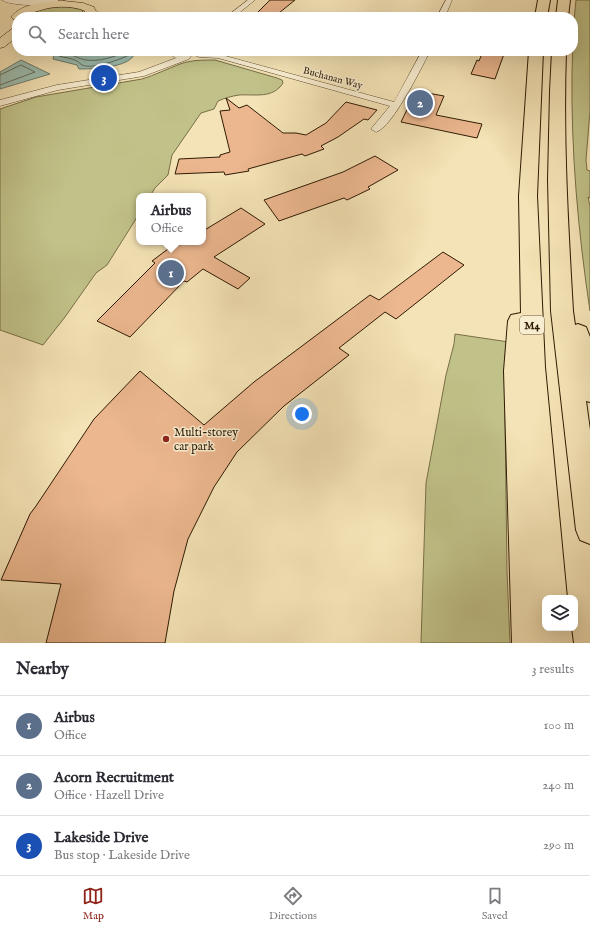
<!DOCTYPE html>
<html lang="en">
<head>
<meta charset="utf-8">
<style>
	body { margin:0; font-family:"IM FELL English",serif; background:#f7f7f7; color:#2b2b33 }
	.controls { position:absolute; right:12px; bottom:12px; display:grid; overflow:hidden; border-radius:8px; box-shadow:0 4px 16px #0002 }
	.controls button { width:36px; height:36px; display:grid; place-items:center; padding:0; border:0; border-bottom:1px solid #e1e1e2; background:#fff; color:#2b2b33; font:20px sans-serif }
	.you { position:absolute; left:302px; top:414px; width:14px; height:14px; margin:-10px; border:3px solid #fff; border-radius:50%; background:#1a73e8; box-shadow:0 0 0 6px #1a73e833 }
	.badge { display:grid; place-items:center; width:26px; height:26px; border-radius:50%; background:#8f2418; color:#fff; font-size:13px; font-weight:700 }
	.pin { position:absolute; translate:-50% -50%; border:2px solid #fff; box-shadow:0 1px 4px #0006 }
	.popup { position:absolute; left:136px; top:193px; width:70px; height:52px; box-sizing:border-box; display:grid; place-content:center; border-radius:8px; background:#fff; filter:drop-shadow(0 1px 3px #0005); font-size:13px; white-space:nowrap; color:#7c7c81 }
	.popup b { font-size:15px; color:#2b2b33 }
	.popup::after { content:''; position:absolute; left:50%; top:100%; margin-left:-8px; border:8px solid transparent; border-top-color:#fff }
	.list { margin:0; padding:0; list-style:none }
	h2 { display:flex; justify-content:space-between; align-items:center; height:52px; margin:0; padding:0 16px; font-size:17px }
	h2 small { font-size:13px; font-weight:400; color:#7c7c81 }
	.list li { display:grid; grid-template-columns:26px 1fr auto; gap:12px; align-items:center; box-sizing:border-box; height:60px; padding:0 16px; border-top:1px solid #e1e1e2 }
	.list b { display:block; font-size:15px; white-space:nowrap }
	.list p { margin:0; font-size:13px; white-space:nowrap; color:#7c7c81 }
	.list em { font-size:13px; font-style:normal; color:#7c7c81 }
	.icon { flex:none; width:22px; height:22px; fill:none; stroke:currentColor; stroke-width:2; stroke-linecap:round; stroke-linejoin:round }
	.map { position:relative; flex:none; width:590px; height:643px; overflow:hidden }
	.search { position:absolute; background:#fff; box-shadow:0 4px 16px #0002; left:12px; right:12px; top:12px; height:44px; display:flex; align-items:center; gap:10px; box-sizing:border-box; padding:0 14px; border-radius:16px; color:#7c7c81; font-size:15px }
	.sheet { height:232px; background:#fff }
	nav { display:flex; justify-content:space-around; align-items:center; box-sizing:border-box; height:56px; border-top:1px solid #e1e1e2; background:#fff; font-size:11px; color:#7c7c81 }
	nav a { display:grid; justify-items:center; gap:2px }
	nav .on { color:#8f2418 }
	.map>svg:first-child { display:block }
</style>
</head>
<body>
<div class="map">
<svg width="590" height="643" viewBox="0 0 590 643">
	<rect width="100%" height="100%" fill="#f4e3b6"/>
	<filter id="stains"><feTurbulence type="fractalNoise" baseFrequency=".005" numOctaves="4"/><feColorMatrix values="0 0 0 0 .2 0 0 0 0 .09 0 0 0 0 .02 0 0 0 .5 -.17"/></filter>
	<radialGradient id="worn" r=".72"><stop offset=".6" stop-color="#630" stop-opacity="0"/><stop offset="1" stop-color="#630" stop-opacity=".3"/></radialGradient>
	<!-- green -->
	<path fill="#c1c289" stroke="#786e46" d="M576,0H590V111L586,160L587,170L590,171V198L588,197L590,206V311C578,231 571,152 572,72C573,48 573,24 576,0Z
		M63,3L83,10L81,17H25L28,13Z
		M215,60L277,78L282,80L283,83C273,99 255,94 239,95C232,96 225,98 218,101L214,109L201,113L172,155L168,175L155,188L150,196H139V214L107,265L96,273L65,317L43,345L0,330V109L36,97L142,79C155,75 167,69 180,64C191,60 203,60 215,60Z
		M455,334L509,342L505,418L507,571L510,643H421L426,483L446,375L454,344Z"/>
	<!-- water -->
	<path fill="#9cbeb1" stroke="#707c6b" d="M55,51H134L135,53C130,68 93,69 79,69L77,65L53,59Z
		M21,60L50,74L0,89V72Z"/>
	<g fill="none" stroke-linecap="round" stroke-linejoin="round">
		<!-- shore -->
		<path stroke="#666c5a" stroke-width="1" d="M58,51L59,56C65,58 72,58 77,61C79,62 80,64 82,65C92,70 122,59 131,54V51
			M63,51C70,54 79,59 86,60C98,62 116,57 126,51
			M0,75L21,65L35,72L0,85"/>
	</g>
	<!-- building -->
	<path fill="#ecb78f" stroke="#2f1a03" d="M270,0H295L274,17H253Z
		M483,51H505L495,79L471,74L477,60L479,61Z
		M416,91L444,96L436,115L482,124L477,138L401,122Z
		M226,98L239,108L247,105L283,133H296L306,135L326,123L346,102L377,110L368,120L364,119L338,137L321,146L324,149L305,156L302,154L248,169L249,171L225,175L224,172L175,174L179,159L220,157V155L230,152L220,111L230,110Z
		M375,156L398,170L368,187L370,189L347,200L344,198L279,221L264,200L343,172Z
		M241,208L265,224L214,257L250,278L238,289L203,269L187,282L184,281L130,337L97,321L155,263L152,261L176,243L180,245L185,242H203V231Z
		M443,252L464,265L396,319L385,312L339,348L349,355L284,406L237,452L214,487L188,539L174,591L165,643H46L61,584L1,580L30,514L36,506L94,419L140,371L204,425L254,382L370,295L379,300Z"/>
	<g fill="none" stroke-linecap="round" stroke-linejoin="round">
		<defs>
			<path id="minor" d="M248,0H255L234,17H226Z
				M446,0H452L445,17H437Z
				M90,7L92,8L105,17H96L86,9Z
				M164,51C173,51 181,53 190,54L191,56L189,59L144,76L58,90L0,106V100L57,85L139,72L176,58Z
				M422,51H430C422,67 392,128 376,132L371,129L390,106L218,58L199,57L195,55L199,53L218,54L394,102Z"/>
			<path id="tertiary" d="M2,0H58V1C52,7 8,6 2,0Z"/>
			<path id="primary" d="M64,1L83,3L94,7L97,15L95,17H83L85,14V11C71,5 52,6 38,11C30,13 25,17 17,17V20L13,19L11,17C22,3 48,1 64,1Z
				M17,27V37L4,47L0,48V38L13,28Z"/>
			<path id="motorway" d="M538,0H550L547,17H535Z
				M558,0H570L568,17H556Z
				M529,51H543L537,196L545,367L567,598H545V611L542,609L543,619L545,616V628H571L573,643H512L504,371L508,321L511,315L521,313L519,196Z
				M552,51H566C563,138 568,224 573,311L575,325L578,324L586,327L590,337V402L586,401L590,430V544L580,540L576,530L551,311L548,180L550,91Z"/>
		</defs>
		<!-- minor casing -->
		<use href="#minor" stroke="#604c30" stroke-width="1"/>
		<!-- tertiary casing -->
		<use href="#tertiary" stroke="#604c30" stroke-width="1"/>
		<!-- primary casing -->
		<use href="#primary" stroke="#2f1a03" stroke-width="1"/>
		<!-- motorway casing -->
		<use href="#motorway" stroke="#2f1a03" stroke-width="2"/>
		<!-- minor -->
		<use href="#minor" fill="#f8edd0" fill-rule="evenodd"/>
		<!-- tertiary -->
		<use href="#tertiary" fill="#f8edd0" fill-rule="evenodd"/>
		<!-- primary -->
		<use href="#primary" fill="#f4e3b6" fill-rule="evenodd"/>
		<!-- motorway -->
		<use href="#motorway" fill="#f4e3b6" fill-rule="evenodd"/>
	</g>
	<!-- markers -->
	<circle fill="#8f2418" stroke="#f8edd0" stroke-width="1.5" cx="166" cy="439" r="4"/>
	<g text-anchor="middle" stroke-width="3" stroke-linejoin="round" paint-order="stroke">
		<!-- far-street labels -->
		<g font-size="10" fill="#2f1a03" stroke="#f8edd0">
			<text transform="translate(333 77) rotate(15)" y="4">Buchanan Way</text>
		</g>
		<!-- shield labels -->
		<rect fill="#f8edd0" stroke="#6b5940" stroke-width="1" x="520" y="316" width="24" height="18" rx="3"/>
		<g font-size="11" font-weight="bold" fill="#2f1a03">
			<text x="532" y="329">M4</text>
		</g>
		<!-- poi labels -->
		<g font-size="12" fill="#2f1a03" stroke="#f8edd0" text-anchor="start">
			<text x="174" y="436">Multi-storey<tspan x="174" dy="14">car park</tspan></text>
		</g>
	</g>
	<rect width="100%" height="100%" filter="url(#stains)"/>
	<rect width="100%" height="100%" fill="url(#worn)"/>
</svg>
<div class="controls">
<button><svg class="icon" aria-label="layers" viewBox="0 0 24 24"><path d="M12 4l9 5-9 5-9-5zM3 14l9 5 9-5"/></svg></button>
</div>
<div class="you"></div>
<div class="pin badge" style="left:171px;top:273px;background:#5c6f8a">1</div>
<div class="popup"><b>Airbus</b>Office</div>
<div class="pin badge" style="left:420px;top:103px;background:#5c6f8a">2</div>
<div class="pin badge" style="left:104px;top:78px;background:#1a4fb4">3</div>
<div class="search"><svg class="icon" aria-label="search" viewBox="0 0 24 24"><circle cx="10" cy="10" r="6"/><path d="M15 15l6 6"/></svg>Search here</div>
</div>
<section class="sheet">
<h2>Nearby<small>3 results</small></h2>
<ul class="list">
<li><span class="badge" style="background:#5c6f8a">1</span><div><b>Airbus</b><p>Office</p></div><em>100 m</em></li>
<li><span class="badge" style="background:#5c6f8a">2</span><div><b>Acorn Recruitment</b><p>Office · Hazell Drive</p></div><em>240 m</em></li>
<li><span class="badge" style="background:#1a4fb4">3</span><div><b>Lakeside Drive</b><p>Bus stop · Lakeside Drive</p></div><em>290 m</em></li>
</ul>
</section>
<nav>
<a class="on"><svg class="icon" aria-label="map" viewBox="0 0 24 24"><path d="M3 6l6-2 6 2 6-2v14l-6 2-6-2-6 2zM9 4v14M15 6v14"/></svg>Map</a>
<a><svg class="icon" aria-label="directions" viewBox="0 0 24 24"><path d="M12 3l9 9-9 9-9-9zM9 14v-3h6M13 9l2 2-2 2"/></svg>Directions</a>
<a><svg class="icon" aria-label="saved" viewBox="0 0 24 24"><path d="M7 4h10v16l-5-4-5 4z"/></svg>Saved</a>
</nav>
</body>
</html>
